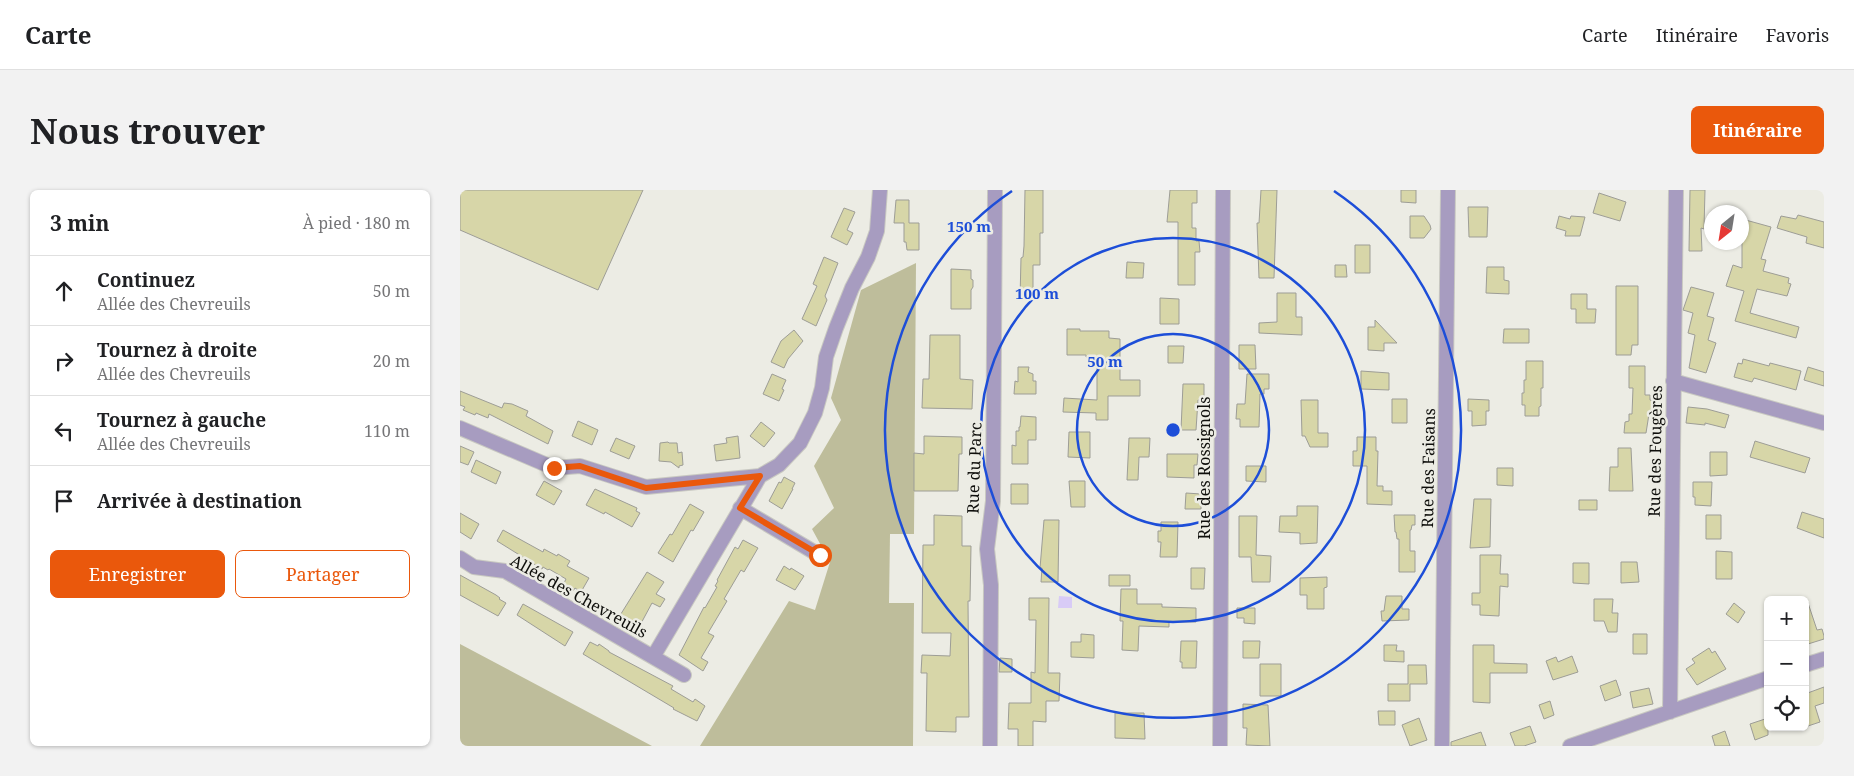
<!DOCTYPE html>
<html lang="fr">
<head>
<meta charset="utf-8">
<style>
	body { margin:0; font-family:"Noto Serif",serif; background:#f2f2f2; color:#202124 }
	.controls { position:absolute; right:15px; bottom:15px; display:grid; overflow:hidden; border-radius:8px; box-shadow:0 1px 4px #0004 }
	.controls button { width:45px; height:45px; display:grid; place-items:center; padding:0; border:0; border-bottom:1px solid #e0e0e0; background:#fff; color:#202124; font:25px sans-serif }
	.compass { position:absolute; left:1244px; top:15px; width:45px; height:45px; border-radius:50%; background:#fff; box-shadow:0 1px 4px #0004; rotate:210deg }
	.stop { position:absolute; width:15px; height:15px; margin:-11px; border:4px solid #ea580c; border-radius:50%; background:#fff }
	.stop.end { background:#ea580c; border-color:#fff; box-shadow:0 1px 5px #0008 }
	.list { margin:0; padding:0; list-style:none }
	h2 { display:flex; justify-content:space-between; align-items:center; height:65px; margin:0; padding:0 20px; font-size:21px }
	h2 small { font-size:16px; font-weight:400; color:#757577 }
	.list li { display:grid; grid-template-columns:32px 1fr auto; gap:15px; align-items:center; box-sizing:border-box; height:70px; padding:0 20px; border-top:1px solid #e0e0e0 }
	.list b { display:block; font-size:19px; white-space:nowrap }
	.list p { margin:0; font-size:16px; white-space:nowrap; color:#757577 }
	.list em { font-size:16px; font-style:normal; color:#757577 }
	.actions { display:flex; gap:10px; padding:15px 20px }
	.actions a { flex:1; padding:11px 0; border:1px solid #ea580c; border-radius:8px; text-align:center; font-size:18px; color:#ea580c }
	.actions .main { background:#ea580c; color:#fff }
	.icon { flex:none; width:28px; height:28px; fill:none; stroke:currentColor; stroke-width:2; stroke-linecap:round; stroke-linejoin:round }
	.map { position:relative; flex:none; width:1364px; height:556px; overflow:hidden; border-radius:8px }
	header { display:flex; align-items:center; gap:30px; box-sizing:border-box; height:70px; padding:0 25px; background:#fff; border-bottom:1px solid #e0e0e0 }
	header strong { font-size:24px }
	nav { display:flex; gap:28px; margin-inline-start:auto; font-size:18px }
	.intro { display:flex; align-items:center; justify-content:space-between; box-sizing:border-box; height:120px; padding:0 30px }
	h1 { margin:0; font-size:35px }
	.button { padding:12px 22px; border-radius:8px; background:#ea580c; color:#fff; font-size:18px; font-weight:700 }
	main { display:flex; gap:30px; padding:0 30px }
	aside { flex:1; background:#fff; border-radius:8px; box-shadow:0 1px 4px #0004 }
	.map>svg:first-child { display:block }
</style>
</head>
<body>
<header>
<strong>Carte</strong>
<nav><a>Carte</a><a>Itinéraire</a><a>Favoris</a></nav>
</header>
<div class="intro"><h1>Nous trouver</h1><a class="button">Itinéraire</a></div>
<main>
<aside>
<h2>3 min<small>À pied · 180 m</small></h2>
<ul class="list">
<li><svg class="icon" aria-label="ahead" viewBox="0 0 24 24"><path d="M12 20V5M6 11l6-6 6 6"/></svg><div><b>Continuez</b><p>Allée des Chevreuils</p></div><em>50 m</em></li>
<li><svg class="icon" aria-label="right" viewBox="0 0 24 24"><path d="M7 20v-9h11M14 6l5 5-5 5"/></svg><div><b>Tournez à droite</b><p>Allée des Chevreuils</p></div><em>20 m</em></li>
<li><svg class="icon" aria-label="left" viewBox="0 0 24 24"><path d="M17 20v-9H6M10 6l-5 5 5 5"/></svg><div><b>Tournez à gauche</b><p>Allée des Chevreuils</p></div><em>110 m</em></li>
<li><svg class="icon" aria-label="arrive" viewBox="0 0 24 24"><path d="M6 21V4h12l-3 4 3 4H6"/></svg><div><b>Arrivée à destination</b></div></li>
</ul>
<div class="actions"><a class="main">Enregistrer</a><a>Partager</a></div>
</aside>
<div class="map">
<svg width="1364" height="556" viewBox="0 0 1364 556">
	<rect width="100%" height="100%" fill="#ecece4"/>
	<!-- green -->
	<path fill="#bebd9b" d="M456,73L454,344H430L429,413H454L453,556H240L329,411L355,420L370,372L352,339L374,318L354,276L381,230L371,208L401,100Z
		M0,454L192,556H0Z"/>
	<!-- water -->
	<path fill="#d8cbf6" d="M599,406L612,407V418H598Z"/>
	<!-- building -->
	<path fill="#d7d6a8" stroke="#9d9d96" d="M0,0H183L138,100L0,40Z
		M565,0H583V43H580V75H573V109H560L561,68L563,67L564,56Z
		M710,0H737V13H732V38H736V51H739L740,62H735V95H718V32H707Z
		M801,0H817L814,88H799L797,33H799Z
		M941,0H956V13L941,12Z
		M1230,0H1245L1244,39L1241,38L1242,61H1229Z
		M1139,3L1166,12L1160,31L1133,23Z
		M436,10H449V33H459V60H447L446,52H444V33H434Z
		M1008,17H1028L1027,47H1009Z
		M384,18L395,22L387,40L393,43L387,55L371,47Z
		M1338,25L1364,32V58L1346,53L1347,47L1317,38L1321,26L1336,29Z
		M950,26H964L970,35L971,39L964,48H950Z
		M1099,26L1110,29L1111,26L1125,27L1120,46H1105L1106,41L1096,38Z
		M1282,29L1311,37L1301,69L1306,70L1303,81L1329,88L1328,93L1331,94L1327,106L1297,99L1290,123L1339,137L1336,148L1275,131L1284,101L1266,96L1273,75L1282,78Z
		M895,55H910V83H895Z
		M364,67L378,73L365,106L367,110L356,136L342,129L357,96L353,94Z
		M667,72L684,73L683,88H666Z
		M875,75H886L887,87H875Z
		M1027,77H1044V90L1049,91V104L1026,103Z
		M491,79L511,80V89L513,90V97L511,100V119H491Z
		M1156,96H1178V155H1172L1171,165H1156Z
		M1231,97L1254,103L1247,126L1254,128L1248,150L1256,153L1246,183L1229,178L1235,145L1228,143L1233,123L1223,120Z
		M817,103H836V127H842V145L799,143V133L817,132Z
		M1111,104H1127V119H1136L1135,133H1116V119H1111Z
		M700,108L719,109V134H700Z
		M915,130L937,153H924V161L908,160V137H915Z
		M607,139H620V141H649V148L660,149V190H680V206H648V230H636V223L603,222L604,208L637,210V174H631V168L626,167V165H607Z
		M1044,139H1069V153H1043Z
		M334,140L343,151L328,169L324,178L311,172L321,151Z
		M470,145H500V189L513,190L512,219L462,218L463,189H469Z
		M779,155H795L796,179H779Z
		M708,156H724L723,173H708Z
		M1283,169L1309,176L1310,173L1341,181L1336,200L1294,188L1292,192L1274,187L1278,173L1282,174Z
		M1066,171H1083V198H1081V216L1079,217V226H1065V215H1062V203H1064V190H1066Z
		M1169,176H1185V205H1190V210L1193,211V224H1189L1186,243H1164L1165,232L1169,231V224H1172L1173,198H1169Z
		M558,177H569L568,182L573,184V191H576V204H554L555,191L558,192Z
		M1348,177L1364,182V196L1344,190Z
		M901,181L929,183V200L901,199Z
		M312,184L326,190L322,199L324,200L319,211L303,204Z
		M787,184H809V199H804V204H800L799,237H780V229H776L777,214H785Z
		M723,194H744V210H738L736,240H721Z
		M0,201L42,218L44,213L52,214L68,221L66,226L93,241L88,254L29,224L28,228L16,223L15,225L3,220L5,217L0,215Z
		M932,209H947V233H932Z
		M1008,209L1029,210V221H1026V235L1012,236V221H1008Z
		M841,210H858V243H868V257H850L845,246H842Z
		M1228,217L1247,219L1269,225L1265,238L1245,233V235L1226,233Z
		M561,226L576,227V250H568V274H552V255L556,256V241H559V237H560Z
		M118,231L138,240L132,255L112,246Z
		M301,232L315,243L304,257L290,246Z
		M609,242H630V268L608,267Z
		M278,246L280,268L256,271L254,255L267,253L266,248Z
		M464,246L502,247V264H499L498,301H454V263L464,264Z
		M897,247H916V261H918L917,296H923V301H932V315L907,314V276H893V261H897Z
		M156,248L175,256L169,269L150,261Z
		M669,248H690L689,267H679L678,290H667Z
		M1295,251L1350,268L1345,283L1290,267Z
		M208,252L209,253H217L218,263L222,262L223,275L219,276V278L211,272L199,271L200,253Z
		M0,256L14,262L8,275L0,272Z
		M1158,258H1171L1173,301H1149L1150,277H1158Z
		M1250,262H1267V285L1250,286Z
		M707,264H738L737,275H734V288L707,287Z
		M16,270L41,282L36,294L11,282Z
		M786,276H806V292L786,291Z
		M1037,278H1053V296L1037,295Z
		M324,287L335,293L332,299H333L322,319L309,311L319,292L321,293Z
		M84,291L102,301L94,315L76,305Z
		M609,291H625V317H611Z
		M1233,292H1252L1251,316L1235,315V307H1233Z
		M551,294H568V314H551Z
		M135,299L177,318L176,321L180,323L172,337L145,322L144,324L126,315Z
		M726,303L741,304V319H725Z
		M1014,309H1031L1030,357L1010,358Z
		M1119,310H1137V320H1119Z
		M230,314L244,322L233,341L231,340L213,372L198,363L210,344L212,345Z
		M837,316H858L857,353L840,354V343L819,342L820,326H837Z
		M1342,322L1364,329V348L1337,338Z
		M0,323L19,334L11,349L0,342Z
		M474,325L502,326V356H511L510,411H508L509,527H496V542L466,541L467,483H461L462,465L490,466L491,443H462L463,355H474Z
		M934,325H955V335H952L951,340H950V361H955V382H939V349H937L936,342H935Z
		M1246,325H1261V349H1246Z
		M779,326H797L796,365L811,366L810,392H792L791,367H779Z
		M584,330H599L598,392H581L582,378H580Z
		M701,332H718L717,367H700L701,352H698V341H701Z
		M43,340L83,362L84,359L97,366L98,364L110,371L107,376L129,388L121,402L115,398L113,401L103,395L106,389L89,379L88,380L83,377L82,379L37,351Z
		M283,350L298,358L284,382L281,380L264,409L267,411L248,443L254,446L241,468L248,472L243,481L219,465L244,417L245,418L257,397L255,396L258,391L257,390L275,357L278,359Z
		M1256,361L1272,362V389H1256Z
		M1020,365H1041L1040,384H1048V397L1040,396L1039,426L1020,425V415H1012V403H1020Z
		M1161,372H1177L1179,392L1161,393Z
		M1113,373H1129V394L1113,393Z
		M324,376L330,380L331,378L344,386L335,400L316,390Z
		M731,378H745L744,399H731Z
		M187,382L204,392L196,404L205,409L200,417L192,413L178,439L159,427Z
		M0,385L36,405L40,408L39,409L46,413L38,426L0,405Z
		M649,385H670V396H649Z
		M867,387V397L864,398V419H847V405H840V388Z
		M661,399H677V414H702V417L736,418V432H709V437L679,436L678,461L662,460L663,431H660Z
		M926,406H942V419H949V430L922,431L921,421H924Z
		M569,408H589L588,483H600L599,511H586V532L573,531V556H558V539H548L549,513H571V482L575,483L576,430H569Z
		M1134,409H1153L1152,423H1158L1157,442H1148L1144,431H1134Z
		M1347,410L1357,440L1362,439L1364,446V449L1348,454L1345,445V411Z
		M1274,413L1285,422L1278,433L1266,424Z
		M63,414L113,442L105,456L57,425Z
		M777,418H795V434L784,433V428H777Z
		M621,444L634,445V468L611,467V452H621Z
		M1173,444H1187V464H1173Z
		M721,451H737L736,478H722V472H720Z
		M783,451H800L799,468H783Z
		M130,452L138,456L139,454L149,461V462L213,496L211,499L233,512L235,509L245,516L237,531L213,519L214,518L123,464Z
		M924,455H937L936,461H944V472L924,471Z
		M1013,455H1034V473L1067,474V483H1030V513L1013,512Z
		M1249,458L1252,463L1255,461L1266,479L1237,495L1226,479L1235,473L1232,469Z
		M1112,466L1118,482L1093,490L1086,471L1096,467L1098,472Z
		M540,468L552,469V482H539Z
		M800,474H821V506H800Z
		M948,475H966L967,494H950V511H928V494H948Z
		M1156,490L1161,505L1145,511L1140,496Z
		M1364,497V513L1355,516L1360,532L1345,537V517L1348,516L1345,504Z
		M1189,498L1193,514L1173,518L1170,502Z
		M1090,511L1094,525L1084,529L1079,515Z
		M783,514L808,515L810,556L786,555L787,538H783Z
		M918,521H935V535H919Z
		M655,523H684L685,549L655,548Z
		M959,528L967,550L950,556L942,535Z
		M1308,528V545L1295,550L1290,534Z
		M1070,536L1076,552L1064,556H1055L1050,543Z
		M1265,541L1270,556H1255L1252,546Z
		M1021,542L1026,556H991V552Z"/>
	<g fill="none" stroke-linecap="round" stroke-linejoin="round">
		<defs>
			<path id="street" d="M1213,191L1364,233
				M0,238L94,278L120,276L186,297L300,286L319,275L340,253L355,223L362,198L366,167L376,138L392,98L408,67L417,41L420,0
				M280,318L359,365
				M0,368L14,377L45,381L193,467L300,286
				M193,467L224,485
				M1345,475L1364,469
				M1210,522L1216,0
				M530,556L531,395L527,359L533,311L535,0
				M760,556L763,0
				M982,556L988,0
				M1110,556L1308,488"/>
		</defs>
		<!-- street casing -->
		<use href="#street" stroke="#c8c8c1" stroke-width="16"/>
		<!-- street -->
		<use href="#street" stroke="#a79cc0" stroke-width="14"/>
	</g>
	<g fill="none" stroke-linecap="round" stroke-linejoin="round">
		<!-- route -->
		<path stroke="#ea580c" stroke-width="6" d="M94,278L120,276L186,298L300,286L280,318L360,365"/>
	</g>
	<!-- distance rings -->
	<g fill="none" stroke="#1d4ed8" stroke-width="2.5">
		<circle cx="713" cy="240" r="96"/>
		<circle cx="713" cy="240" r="192"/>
		<path d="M874 1A288 288 0 1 1 552 1"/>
	</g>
	<g text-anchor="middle" stroke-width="5" stroke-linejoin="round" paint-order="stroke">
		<!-- street labels -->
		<g font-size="16" fill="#0e0e0b" stroke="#ecece4">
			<text transform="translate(1195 261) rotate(-89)" y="6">Rue des Fougères</text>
			<text transform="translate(514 278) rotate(-88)" y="6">Rue du Parc</text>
			<text transform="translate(744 278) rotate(-90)" y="6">Rue des Rossignols</text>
			<text transform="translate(968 278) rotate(-89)" y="6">Rue des Faisans</text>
			<text transform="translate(119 406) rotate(29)" y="6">Allée des Chevreuils</text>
		</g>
	</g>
	<circle cx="713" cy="240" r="8" fill="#1d4ed8" stroke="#ecece4" stroke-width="2.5"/>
	<g font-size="15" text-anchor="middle" font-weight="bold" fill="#1d4ed8" stroke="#ecece4" stroke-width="5" stroke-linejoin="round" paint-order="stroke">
		<text x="509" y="42">150 m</text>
		<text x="577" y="109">100 m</text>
		<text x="645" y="177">50 m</text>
	</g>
</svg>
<div class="controls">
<button>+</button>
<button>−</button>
<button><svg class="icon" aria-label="locate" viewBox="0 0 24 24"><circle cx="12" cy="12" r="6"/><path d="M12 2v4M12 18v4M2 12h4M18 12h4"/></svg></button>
</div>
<svg class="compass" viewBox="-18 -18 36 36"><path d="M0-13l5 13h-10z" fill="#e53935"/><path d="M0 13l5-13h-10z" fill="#757577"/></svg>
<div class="stop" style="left:360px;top:365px"></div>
<div class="stop end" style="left:94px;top:278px"></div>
</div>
</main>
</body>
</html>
